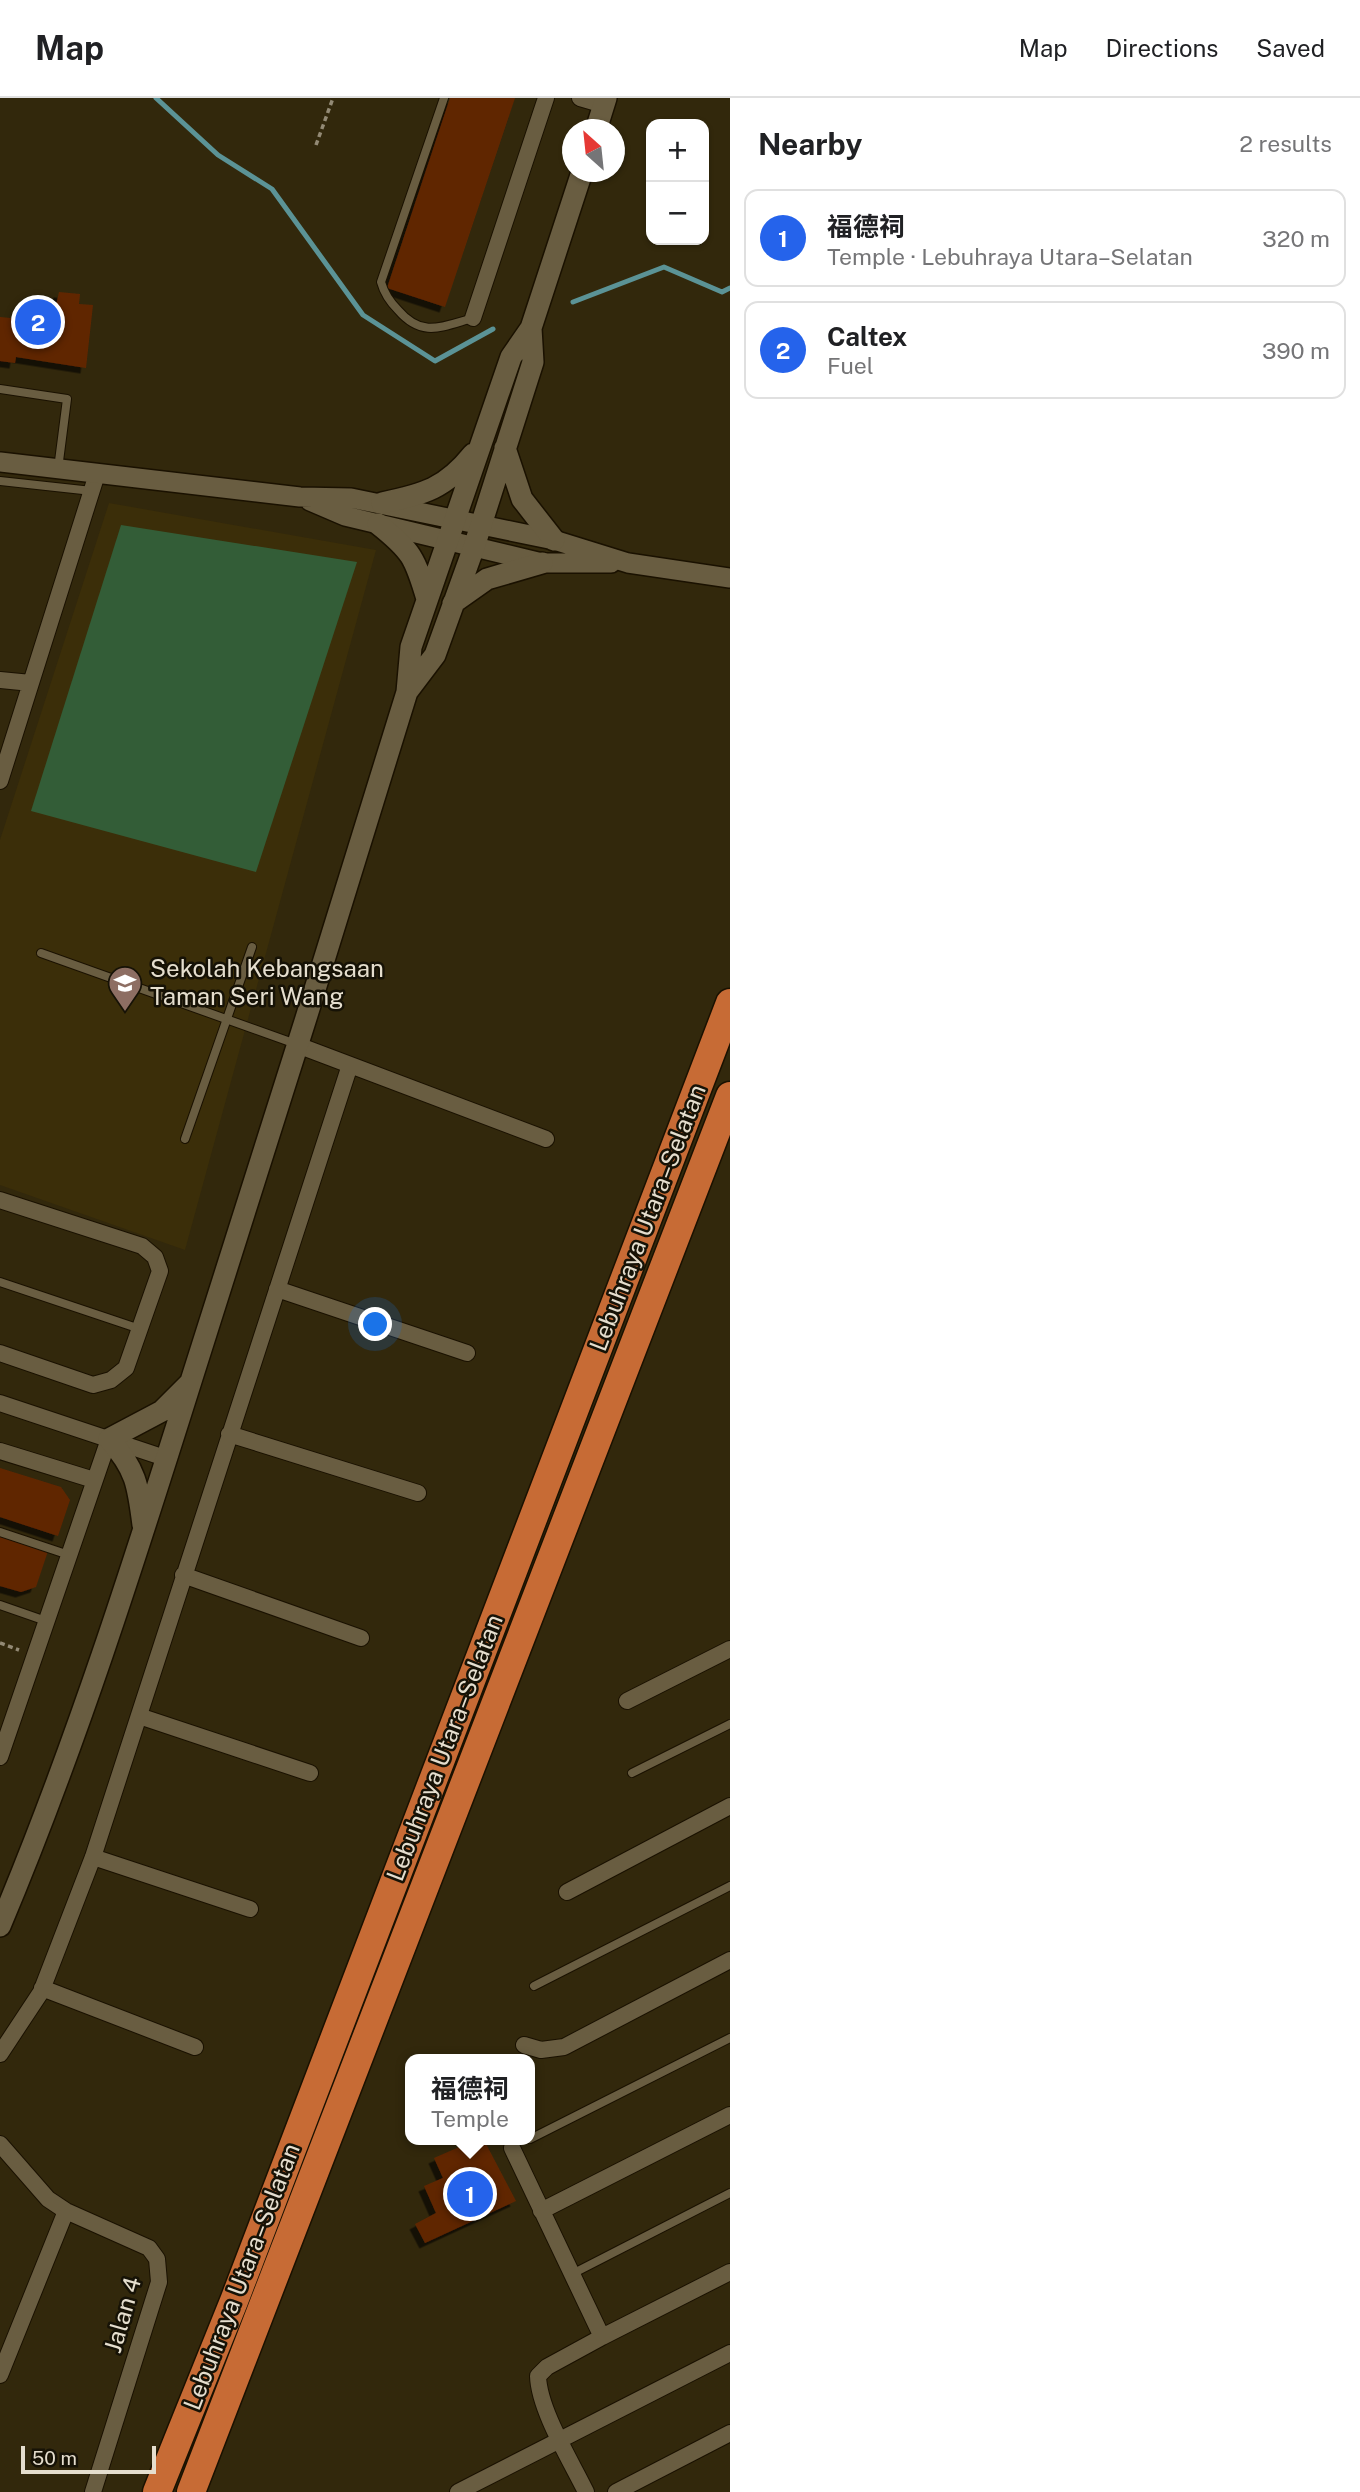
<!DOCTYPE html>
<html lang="en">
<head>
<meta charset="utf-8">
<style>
	body { margin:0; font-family:"Public Sans","Noto Sans SC",sans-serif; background:#f6f6f6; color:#202124 }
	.controls { position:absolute; right:21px; top:21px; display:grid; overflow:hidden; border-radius:14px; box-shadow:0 2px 5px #0004 }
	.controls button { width:63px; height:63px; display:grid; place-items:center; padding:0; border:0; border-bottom:2px solid #e0e0e0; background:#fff; color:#202124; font:35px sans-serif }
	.compass { position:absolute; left:562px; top:21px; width:63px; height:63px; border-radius:50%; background:#fff; box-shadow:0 2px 5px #0004; rotate:333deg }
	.scale { position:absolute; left:21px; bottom:18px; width:135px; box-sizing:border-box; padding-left:7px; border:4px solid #e5dece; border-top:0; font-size:19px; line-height:24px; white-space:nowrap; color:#e5dece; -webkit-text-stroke:5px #161206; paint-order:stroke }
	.you { position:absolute; left:376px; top:1227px; width:24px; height:24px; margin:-18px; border:5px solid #fff; border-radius:50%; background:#1a73e8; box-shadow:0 0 0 10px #1a73e833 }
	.badge { display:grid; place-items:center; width:46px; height:46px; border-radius:50%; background:#2563eb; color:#fff; font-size:23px; font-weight:700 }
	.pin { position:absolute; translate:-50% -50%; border:4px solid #fff; box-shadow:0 2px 7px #0006 }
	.popup { position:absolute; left:405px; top:1956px; width:130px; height:91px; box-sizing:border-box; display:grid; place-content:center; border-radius:14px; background:#fff; filter:drop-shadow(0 2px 5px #0005); font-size:23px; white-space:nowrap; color:#757577 }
	.popup b { font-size:26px; color:#202124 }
	.popup::after { content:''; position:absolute; left:50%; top:100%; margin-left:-14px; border:14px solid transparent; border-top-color:#fff }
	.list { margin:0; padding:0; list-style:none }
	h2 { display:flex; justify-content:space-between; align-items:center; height:91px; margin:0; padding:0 28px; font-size:30px }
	h2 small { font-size:23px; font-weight:400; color:#757577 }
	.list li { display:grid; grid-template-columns:46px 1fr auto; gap:21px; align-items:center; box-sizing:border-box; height:98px; margin:0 14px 14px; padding:0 14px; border:2px solid #e0e0e0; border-radius:14px }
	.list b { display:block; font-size:26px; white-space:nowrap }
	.list p { margin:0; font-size:23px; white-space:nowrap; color:#757577 }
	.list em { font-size:23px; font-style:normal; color:#757577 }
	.map { position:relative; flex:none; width:730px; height:2394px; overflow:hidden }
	header { display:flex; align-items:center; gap:42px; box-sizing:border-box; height:98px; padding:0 35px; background:#fff; border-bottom:2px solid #e0e0e0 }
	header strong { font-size:33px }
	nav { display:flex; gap:38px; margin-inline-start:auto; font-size:24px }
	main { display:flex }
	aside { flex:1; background:#fff }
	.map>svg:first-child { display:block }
</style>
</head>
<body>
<header>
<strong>Map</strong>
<nav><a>Map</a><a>Directions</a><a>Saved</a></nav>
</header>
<main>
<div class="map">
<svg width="730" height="2394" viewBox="0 0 730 2394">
	<defs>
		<filter id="shadow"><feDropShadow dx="-5.5" dy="5.5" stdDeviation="0" flood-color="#0009"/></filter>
	</defs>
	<rect width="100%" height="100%" fill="#32280c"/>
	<!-- built -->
	<path fill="#3b2e09" d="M109,405L376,452L185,1152L0,1087V742Z"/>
	<!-- green -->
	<path fill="#335d37" d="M121,427L357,464L256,774L31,713Z"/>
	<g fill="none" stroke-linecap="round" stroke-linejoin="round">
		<!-- stream -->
		<path stroke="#5b9396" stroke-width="5" d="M156,0L218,57L272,91L363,217L435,263L493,231
			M573,204L664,169L722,194L730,190"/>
	</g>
	<!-- building -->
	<path fill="#612600" filter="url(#shadow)" d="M450,0H515L445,209L387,190Z
		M59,194L80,196L79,206L93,207L86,270L16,259L15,265L0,263V219L21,221L20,232L50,235Z
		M0,1370L61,1389L70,1402L58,1438L0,1419Z
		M0,1438L48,1453L36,1489L21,1494L0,1488Z
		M475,2042H484L516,2103L425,2145L415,2126L436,2115L424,2088L443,2080L434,2060Z"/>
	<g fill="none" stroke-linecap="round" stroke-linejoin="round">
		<defs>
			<path id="service" d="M444,0L381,184C384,195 390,204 398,212C422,240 441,229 473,220
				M0,291L67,301L58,371
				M0,383L92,393
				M41,855L296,946
				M185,1041L252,849
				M0,1184L140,1231
				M0,1434L69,1457
				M0,1507L46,1523
				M632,1675L730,1626
				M534,1888L730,1788
				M530,2041L730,1940
				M572,2176L730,2095"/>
			<path id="minor" d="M580,0L604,7
				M473,220L546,0
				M0,582L31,585
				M0,683L97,376
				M300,948L546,1041
				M0,1102L142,1148L155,1159L160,1173L126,1270L111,1282L93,1287L0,1255
				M277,1191L467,1255
				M0,1305L168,1361
				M229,1336L418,1395
				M0,1353L94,1382
				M183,1477L361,1540
				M627,1603L730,1551
				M139,1618L310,1675
				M0,1659L109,1341
				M93,1759L250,1811
				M567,1794L730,1708
				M42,1890L195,1949
				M524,1947L541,1952L564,1949L730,1862
				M0,1956L41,1894L93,1759L350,967
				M0,2046L48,2101L66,2113L149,2150L157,2161L159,2184L93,2394
				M512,2050L602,2239
				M541,2113L730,2017
				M0,2277L66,2113
				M458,2394L730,2255
				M586,2394C571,2363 539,2312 538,2278L547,2269L602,2239L730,2174
				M616,2394L730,2335"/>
			<path id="tertiary" d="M0,364L300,399L351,400L554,442L628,465L730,480
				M310,403L345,418L542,465H611"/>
			<path id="secondary" d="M596,32L606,0
				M505,350L522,401L554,442
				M382,405C424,396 445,391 473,356
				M378,426C412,453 415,460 427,501
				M453,505L487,481L542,465
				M407,594L435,557L474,449L533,264L531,230
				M143,1427C138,1387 136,1371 109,1341L162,1313L190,1285
				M0,1828C75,1650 134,1464 192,1280C265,1052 337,823 407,594L411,549L511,259L531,230L582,74"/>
			<path id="motorway" d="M157,2394L234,2203L730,905
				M191,2394L730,998"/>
		</defs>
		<!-- service casing -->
		<use href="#service" stroke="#1a1100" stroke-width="10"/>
		<!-- minor casing -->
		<use href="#minor" stroke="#1a1100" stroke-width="18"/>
		<!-- tertiary casing -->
		<use href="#tertiary" stroke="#1a1100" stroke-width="22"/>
		<!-- secondary casing -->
		<use href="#secondary" stroke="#1a1100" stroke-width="24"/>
		<!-- motorway casing -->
		<use href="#motorway" stroke="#1a1100" stroke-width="31"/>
		<!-- path -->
		<path stroke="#938a75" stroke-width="3.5" stroke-dasharray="5 3.5" stroke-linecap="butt" d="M316,47L333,0
			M0,1545L19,1552"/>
		<!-- service -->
		<use href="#service" stroke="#695d41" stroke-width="8"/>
		<!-- minor -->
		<use href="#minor" stroke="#695d41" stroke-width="16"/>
		<!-- tertiary -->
		<use href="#tertiary" stroke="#695d41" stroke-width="19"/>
		<!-- secondary -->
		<use href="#secondary" stroke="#695d41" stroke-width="21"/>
		<!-- motorway -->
		<use href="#motorway" stroke="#c76b35" stroke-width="28"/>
	</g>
	<!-- icons -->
	<defs>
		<symbol id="school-pin" viewBox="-11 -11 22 30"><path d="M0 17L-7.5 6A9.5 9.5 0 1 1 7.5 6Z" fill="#8d6e63" stroke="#161206"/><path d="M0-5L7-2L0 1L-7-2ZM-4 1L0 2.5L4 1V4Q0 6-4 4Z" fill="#fff"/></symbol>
	</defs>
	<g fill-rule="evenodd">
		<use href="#school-pin" x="106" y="866" width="38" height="52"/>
	</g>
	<g text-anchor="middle" stroke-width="5" stroke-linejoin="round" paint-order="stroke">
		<!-- poi labels -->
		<g font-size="24" fill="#e5dece" stroke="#161206" text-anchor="start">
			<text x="150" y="879">Sekolah Kebangsaan<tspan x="150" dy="28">Taman Seri Wang</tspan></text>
		</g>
		<!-- street labels -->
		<g font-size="24" fill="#e5dece" stroke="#161206">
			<text transform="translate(648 1120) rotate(-69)" y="8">Lebuhraya Utara–Selatan</text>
			<text transform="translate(445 1650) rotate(-69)" y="8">Lebuhraya Utara–Selatan</text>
			<text transform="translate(242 2179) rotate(-69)" y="8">Lebuhraya Utara–Selatan</text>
			<text transform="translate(123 2217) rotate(-74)" y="8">Jalan 4</text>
		</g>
	</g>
</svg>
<div class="controls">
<button>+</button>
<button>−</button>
</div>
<svg class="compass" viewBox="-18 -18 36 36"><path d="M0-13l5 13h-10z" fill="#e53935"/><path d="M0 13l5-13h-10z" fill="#757577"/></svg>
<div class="scale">50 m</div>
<div class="you"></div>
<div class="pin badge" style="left:470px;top:2096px">1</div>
<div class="popup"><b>福德祠</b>Temple</div>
<div class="pin badge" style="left:38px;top:224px">2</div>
</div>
<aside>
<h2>Nearby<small>2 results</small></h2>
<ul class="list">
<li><span class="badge">1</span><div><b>福德祠</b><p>Temple · Lebuhraya Utara–Selatan</p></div><em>320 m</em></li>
<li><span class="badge">2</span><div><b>Caltex</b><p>Fuel</p></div><em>390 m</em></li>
</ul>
</aside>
</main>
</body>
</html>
